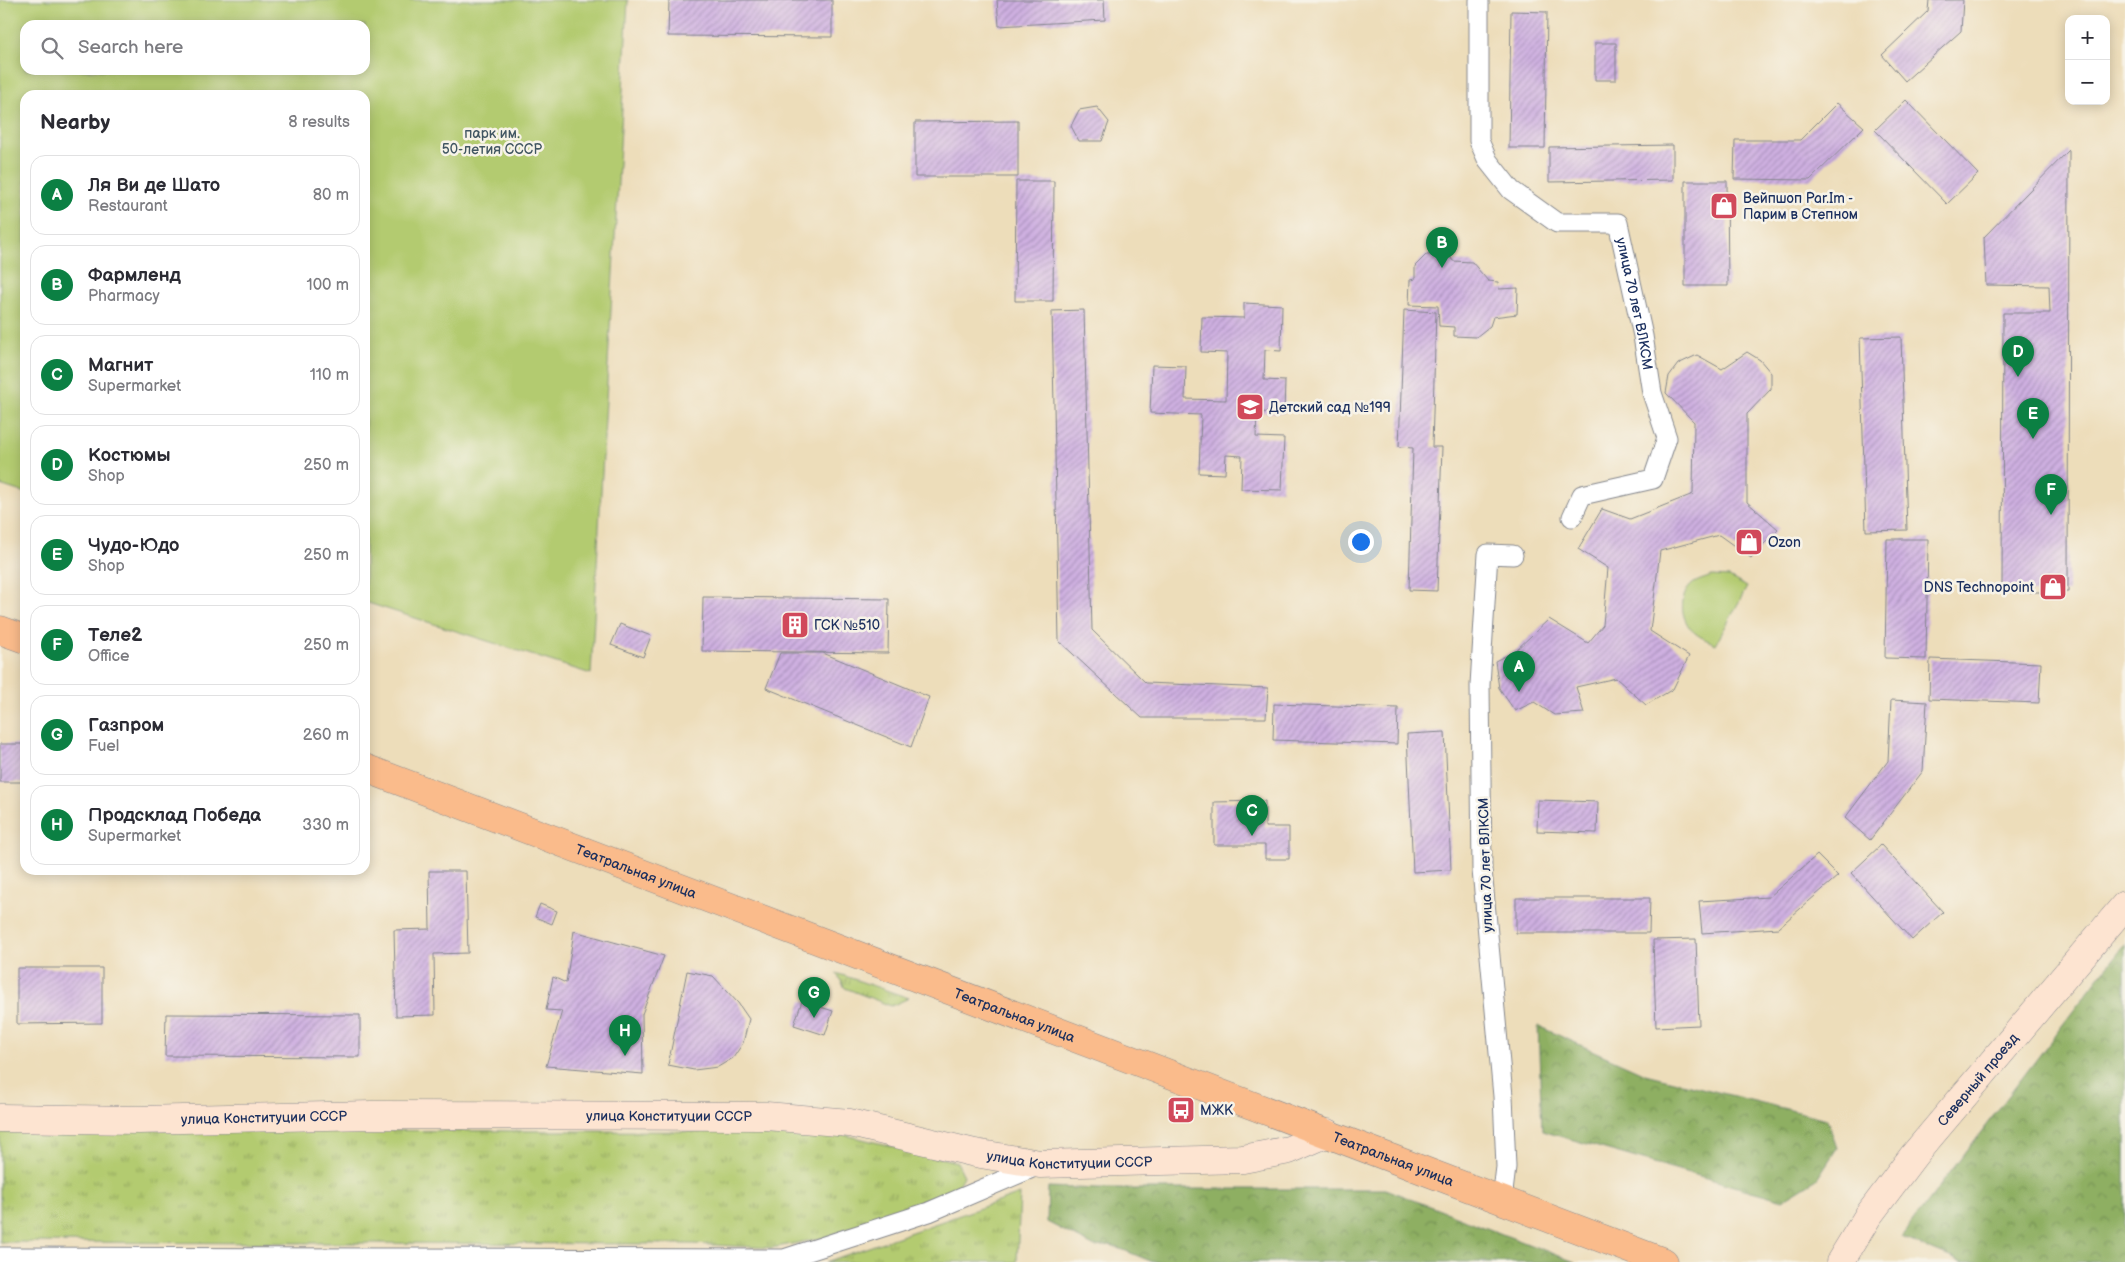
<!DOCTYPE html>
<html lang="en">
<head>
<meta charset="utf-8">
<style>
	body { margin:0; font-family:"Balsamiq Sans",sans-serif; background:#f2f2f3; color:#2b2b33 }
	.controls { position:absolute; right:15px; top:15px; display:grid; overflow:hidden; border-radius:10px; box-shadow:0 2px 12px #0003 }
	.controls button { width:45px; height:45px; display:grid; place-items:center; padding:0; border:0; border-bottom:1px solid #e1e1e2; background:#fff; color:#2b2b33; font:25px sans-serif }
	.you { position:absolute; left:1360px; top:541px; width:18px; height:18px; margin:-12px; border:4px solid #fff; border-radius:50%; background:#1a73e8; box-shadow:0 0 0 8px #1a73e833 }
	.badge { display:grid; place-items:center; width:32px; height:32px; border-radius:50%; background:#0b8043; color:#fff; font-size:16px; font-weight:700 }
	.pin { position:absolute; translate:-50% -41px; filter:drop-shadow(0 1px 2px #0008) }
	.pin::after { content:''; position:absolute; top:26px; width:18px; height:15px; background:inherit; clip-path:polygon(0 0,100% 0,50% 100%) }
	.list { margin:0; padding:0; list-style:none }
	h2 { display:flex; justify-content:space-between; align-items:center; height:65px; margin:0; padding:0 20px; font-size:21px }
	h2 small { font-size:16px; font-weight:400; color:#7c7c81 }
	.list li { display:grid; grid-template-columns:32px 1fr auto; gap:15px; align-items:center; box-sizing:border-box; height:80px; margin:0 10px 10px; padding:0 10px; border:1px solid #e1e1e2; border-radius:15px }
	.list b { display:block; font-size:19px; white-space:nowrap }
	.list p { margin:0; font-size:16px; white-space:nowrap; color:#7c7c81 }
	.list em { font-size:16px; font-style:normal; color:#7c7c81 }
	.icon { flex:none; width:28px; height:28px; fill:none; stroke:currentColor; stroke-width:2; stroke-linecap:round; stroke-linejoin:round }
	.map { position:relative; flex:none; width:2125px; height:1262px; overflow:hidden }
	.search { position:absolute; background:#fff; box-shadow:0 2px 12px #0003; left:20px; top:20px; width:350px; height:55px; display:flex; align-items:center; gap:12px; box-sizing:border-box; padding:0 18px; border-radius:15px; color:#7c7c81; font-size:19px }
	.panel { position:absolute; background:#fff; box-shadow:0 2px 12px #0003; left:20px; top:90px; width:350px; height:785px; border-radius:15px }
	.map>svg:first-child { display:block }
</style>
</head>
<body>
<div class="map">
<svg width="2125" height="1262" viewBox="0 0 2125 1262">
	<defs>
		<pattern id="grass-tufts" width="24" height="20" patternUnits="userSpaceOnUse" patternTransform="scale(1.25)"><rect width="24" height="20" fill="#b3cb70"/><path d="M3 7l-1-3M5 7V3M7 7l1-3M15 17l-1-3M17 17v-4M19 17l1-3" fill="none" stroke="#91a55f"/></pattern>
		<pattern id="forest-crowns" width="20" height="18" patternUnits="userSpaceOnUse" patternTransform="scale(1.25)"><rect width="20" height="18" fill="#8eaf62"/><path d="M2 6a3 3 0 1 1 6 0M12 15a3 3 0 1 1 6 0" fill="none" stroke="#738f54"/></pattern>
		<pattern id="building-hatch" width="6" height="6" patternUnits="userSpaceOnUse" patternTransform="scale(1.25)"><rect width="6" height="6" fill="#cfb0e1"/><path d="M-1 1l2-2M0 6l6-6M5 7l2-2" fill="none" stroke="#a790ba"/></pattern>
	</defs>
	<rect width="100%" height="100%" fill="#f7f3e8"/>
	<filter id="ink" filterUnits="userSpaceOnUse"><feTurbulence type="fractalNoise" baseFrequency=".02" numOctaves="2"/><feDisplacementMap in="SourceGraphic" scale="10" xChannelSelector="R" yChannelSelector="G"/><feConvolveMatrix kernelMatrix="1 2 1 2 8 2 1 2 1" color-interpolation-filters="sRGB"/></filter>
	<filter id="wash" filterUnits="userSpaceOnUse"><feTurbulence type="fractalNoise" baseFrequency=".0096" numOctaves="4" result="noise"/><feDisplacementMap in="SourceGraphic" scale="20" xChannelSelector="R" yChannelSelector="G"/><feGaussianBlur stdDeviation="1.12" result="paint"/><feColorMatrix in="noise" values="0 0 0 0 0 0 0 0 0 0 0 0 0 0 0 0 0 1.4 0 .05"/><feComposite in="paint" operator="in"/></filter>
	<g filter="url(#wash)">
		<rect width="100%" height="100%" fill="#edddba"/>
		<!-- grass -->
		<path fill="url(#grass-tufts)" stroke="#677d67" d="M836,973L909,998L891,1006L845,988Z
			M0,1129L833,1132L957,1162L964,1176L958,1187L823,1238L771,1248L694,1244L0,1242Z
			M1020,1194L1017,1262H826Z"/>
		<!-- forest -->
		<path fill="url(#forest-crowns)" stroke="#546f60" d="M2125,943V1262H1962L1901,1237Z
			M1538,1026L1645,1074L1827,1119L1837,1148L1817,1179L1783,1200L1542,1131Z
			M1048,1187L1099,1189H1385L1575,1262H1153L1111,1245L1095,1247L1047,1222Z"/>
		<!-- park -->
		<path fill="#b3cb70" stroke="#677d67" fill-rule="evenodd" d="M0,0H628L591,674L365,602V95H25V493L0,485ZM25,25H365V70H25Z
			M1712,576L1729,577L1747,587L1716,644C1709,641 1701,638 1695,633C1680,621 1677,595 1694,583C1699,580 1707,578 1712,576Z"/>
		<g id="blocks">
			<!-- building -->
			<path fill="url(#building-hatch)" d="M669,0H832V37L668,36Z
				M997,0H1104L1105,20L999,26Z
				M1929,0H1963L1961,31L1905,81L1882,55L1928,11Z
				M1511,11L1547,12L1545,148H1509Z
				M1595,43H1616V80H1595Z
				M1906,100L1978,174L1947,204L1875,130Z
				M1837,103L1864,127L1810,180L1734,179L1735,140H1800Z
				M1097,107L1109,122L1102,141H1079L1071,126L1079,110Z
				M1018,121V177H915V122Z
				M1673,145V180L1549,182V147Z
				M2069,150L2068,592H2002L2003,313H2050L2049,286L1986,285L1984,237Z
				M1016,181H1054L1053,301H1015Z
				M1685,181H1727L1728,286H1685Z
				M1448,254L1453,261L1472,262L1488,281L1498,282L1499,289L1518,288L1517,314L1493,317L1490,326L1476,337L1454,336V327L1439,326L1438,306L1409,305L1410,280L1415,279V266L1426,255Z
				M1244,303L1282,305L1281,351L1265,350L1264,380L1285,381L1284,413L1257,412L1256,437L1284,438L1282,490L1241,489L1242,456L1226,455L1225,474L1199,473L1201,415L1150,413L1152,365L1186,366L1185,399L1226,400L1227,353L1201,352L1202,317L1244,318Z
				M1084,310L1092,630L1146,683L1268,688L1266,718H1142L1059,641L1052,311Z
				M1404,310L1436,312L1432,447H1442L1437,591L1409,590L1413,448L1399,447Z
				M1901,337L1907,530L1866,531L1860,338Z
				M1747,352L1760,360L1771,373V389L1747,414V502L1778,529L1751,558L1719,535L1660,551L1650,631L1689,656L1673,689L1646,705L1616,678L1576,687L1584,713L1554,715L1534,702L1515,711L1499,688L1495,661L1515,651L1549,619L1588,643L1603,625L1608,568L1578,549L1602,509L1630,519L1693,494L1694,422L1666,393L1669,376L1678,364L1697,355L1722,369Z
				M1887,539H1928L1926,659L1885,658Z
				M703,597L889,599L888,653L702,651Z
				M620,624L651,636L643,657L611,645Z
				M780,653H823L929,697L911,747L766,688Z
				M1930,659L2041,663L2039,703L1929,699Z
				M1891,700L1927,702L1923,771L1870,840L1845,818L1888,761Z
				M1274,704L1398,708L1397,744L1273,740Z
				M1445,732L1451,870L1413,872L1407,734Z
				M0,744H25V782H0Z
				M1538,800L1598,802L1597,833L1537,831Z
				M1265,801V827H1289V859H1265V845H1214V802Z
				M1881,845L1943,912L1912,940L1851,873Z
				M1817,855L1838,876L1778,928L1702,933L1699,901L1769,897Z
				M429,871H466L468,953L434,954L435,1015L396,1016L394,930L430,929Z
				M1516,898H1650L1649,933H1516Z
				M540,904L557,911L552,924L535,917Z
				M574,931L664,956L642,1014L643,1074L546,1066L562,1011L546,1010L553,977L566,983Z
				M1696,939L1699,1025L1656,1027L1653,940Z
				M17,968H102V1023L17,1024Z
				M687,971L713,976L738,1003L749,1019L743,1043L733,1058L718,1067L694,1070L668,1065Z
				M802,1001L833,1011L825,1035L794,1025Z
				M166,1014L360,1015V1057L165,1056Z"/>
		</g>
	</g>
	<g filter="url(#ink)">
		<use href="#blocks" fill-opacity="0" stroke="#84868c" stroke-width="1"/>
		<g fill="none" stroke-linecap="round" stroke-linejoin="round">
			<defs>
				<g id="street">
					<path id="s1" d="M1479,0V141L1488,161L1511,190L1557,223H1618L1643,336L1652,393L1667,438L1653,479L1582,495L1572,517"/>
					<path d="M1502,1200L1506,1167L1503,1096L1482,870L1480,685L1488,554L1513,555"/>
					<path d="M0,1257L784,1259L929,1212L1039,1165"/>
				</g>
				<g id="secondary">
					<path id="s2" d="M0,1118L138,1120L372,1115L766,1116L850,1123L975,1153L1040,1164L1243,1159L1289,1150L1328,1133"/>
					<path id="s3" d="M1840,1262L1868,1216L1914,1155L2125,905"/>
				</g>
				<g id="primary">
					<path d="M0,630L25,639"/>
					<path id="s4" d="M365,768L1664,1262"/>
				</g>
			</defs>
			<!-- street casing -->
			<use href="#street" stroke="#84868c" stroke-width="21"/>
			<!-- secondary casing -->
			<use href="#secondary" stroke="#84868c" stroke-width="29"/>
			<!-- primary casing -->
			<use href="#primary" stroke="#84868c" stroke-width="29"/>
			<!-- street -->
			<use href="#street" stroke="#fff" stroke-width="19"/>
			<!-- secondary -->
			<use href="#secondary" stroke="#fde4d1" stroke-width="28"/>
			<!-- primary -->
			<use href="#primary" stroke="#fabb8b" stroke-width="28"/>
		</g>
	</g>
	<!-- icons -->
	<defs>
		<symbol id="shop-square" viewBox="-11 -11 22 22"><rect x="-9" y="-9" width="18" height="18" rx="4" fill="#d1495b" stroke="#f7f3e8"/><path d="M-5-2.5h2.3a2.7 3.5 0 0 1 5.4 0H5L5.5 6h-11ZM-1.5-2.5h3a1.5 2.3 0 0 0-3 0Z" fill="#fff"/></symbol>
		<symbol id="school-square" viewBox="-11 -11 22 22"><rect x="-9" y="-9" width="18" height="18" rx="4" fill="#d1495b" stroke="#f7f3e8"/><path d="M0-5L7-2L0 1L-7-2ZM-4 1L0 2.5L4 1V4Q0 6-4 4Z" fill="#fff"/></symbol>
		<symbol id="building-square" viewBox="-11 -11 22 22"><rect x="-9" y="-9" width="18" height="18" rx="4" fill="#d1495b" stroke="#f7f3e8"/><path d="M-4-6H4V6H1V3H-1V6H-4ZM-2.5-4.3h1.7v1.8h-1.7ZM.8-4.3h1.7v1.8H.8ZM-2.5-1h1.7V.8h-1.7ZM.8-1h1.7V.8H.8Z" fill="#fff"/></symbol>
		<symbol id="bus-square" viewBox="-11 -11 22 22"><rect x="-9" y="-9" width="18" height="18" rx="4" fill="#d1495b" stroke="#f7f3e8"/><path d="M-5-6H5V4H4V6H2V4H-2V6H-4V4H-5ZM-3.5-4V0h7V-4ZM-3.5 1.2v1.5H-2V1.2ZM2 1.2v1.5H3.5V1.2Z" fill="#fff"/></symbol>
	</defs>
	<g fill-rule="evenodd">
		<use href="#shop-square" x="1708" y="190" width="32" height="32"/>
		<use href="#school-square" x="1234" y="391" width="32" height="32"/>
		<use href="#shop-square" x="1733" y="526" width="32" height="32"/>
		<use href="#shop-square" x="2037" y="571" width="32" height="32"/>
		<use href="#building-square" x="779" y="609" width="32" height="32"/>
		<use href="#bus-square" x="1165" y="1094" width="32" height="32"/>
	</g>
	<g text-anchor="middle" stroke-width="5" stroke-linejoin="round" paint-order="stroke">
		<!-- park labels -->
		<g font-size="14" fill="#415662" stroke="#f7f3e8">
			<text x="492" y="138">парк им.<tspan x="492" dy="16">50-летия СССР</tspan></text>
		</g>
		<!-- poi labels -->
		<g font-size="14" fill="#1b2f5e" stroke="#f7f3e8" text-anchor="start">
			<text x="1743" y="203">Вейпшоп Par.Im -<tspan x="1743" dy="16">Парим в Степном</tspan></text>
			<text x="1269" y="412">Детский сад №199</text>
			<text x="1768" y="547">Ozon</text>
			<text x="2034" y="592" text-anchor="end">DNS Technopoint</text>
			<text x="814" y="630">ГСК №510</text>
			<text x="1200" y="1115">МЖК</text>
		</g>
		<!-- street labels -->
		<g font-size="14" fill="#1b2f5e" stroke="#f7f3e8">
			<text dy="5" stroke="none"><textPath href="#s1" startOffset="400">улица 70 лет ВЛКСМ</textPath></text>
			<text transform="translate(1485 865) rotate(-92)" y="5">улица 70 лет ВЛКСМ</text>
			<text dy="5" stroke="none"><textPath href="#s4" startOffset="290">Театральная улица</textPath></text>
			<text dy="5" stroke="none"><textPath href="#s4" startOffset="695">Театральная улица</textPath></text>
			<text dy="5" stroke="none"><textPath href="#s3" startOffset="229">Северный проезд</textPath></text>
			<text dy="5" stroke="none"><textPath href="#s2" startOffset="669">улица Конституции СССР</textPath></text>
			<text dy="5" stroke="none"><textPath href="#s2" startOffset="264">улица Конституции СССР</textPath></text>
			<text dy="5" stroke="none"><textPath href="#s2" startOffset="1074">улица Конституции СССР</textPath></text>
			<text dy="5" stroke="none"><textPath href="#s4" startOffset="1100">Театральная улица</textPath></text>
		</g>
	</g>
</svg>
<div class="controls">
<button>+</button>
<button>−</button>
</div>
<div class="you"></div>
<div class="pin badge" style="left:1519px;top:692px">A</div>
<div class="pin badge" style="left:1442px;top:268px">B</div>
<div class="pin badge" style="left:1252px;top:836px">C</div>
<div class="pin badge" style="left:2018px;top:377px">D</div>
<div class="pin badge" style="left:2033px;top:439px">E</div>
<div class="pin badge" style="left:2051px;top:515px">F</div>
<div class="pin badge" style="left:814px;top:1018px">G</div>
<div class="pin badge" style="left:625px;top:1056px">H</div>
<div class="search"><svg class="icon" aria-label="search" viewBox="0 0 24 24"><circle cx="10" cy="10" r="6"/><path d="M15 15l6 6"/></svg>Search here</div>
<section class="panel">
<h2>Nearby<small>8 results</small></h2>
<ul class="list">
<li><span class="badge">A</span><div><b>Ля Ви де Шато</b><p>Restaurant</p></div><em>80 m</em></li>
<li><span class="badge">B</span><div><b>Фармленд</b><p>Pharmacy</p></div><em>100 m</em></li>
<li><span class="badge">C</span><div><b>Магнит</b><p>Supermarket</p></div><em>110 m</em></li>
<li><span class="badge">D</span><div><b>Костюмы</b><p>Shop</p></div><em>250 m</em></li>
<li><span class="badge">E</span><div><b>Чудо-Юдо</b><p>Shop</p></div><em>250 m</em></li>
<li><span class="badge">F</span><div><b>Теле2</b><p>Office</p></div><em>250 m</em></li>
<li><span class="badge">G</span><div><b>Газпром</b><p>Fuel</p></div><em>260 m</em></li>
<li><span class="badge">H</span><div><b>Продсклад Победа</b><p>Supermarket</p></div><em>330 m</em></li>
</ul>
</section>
</div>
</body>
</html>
